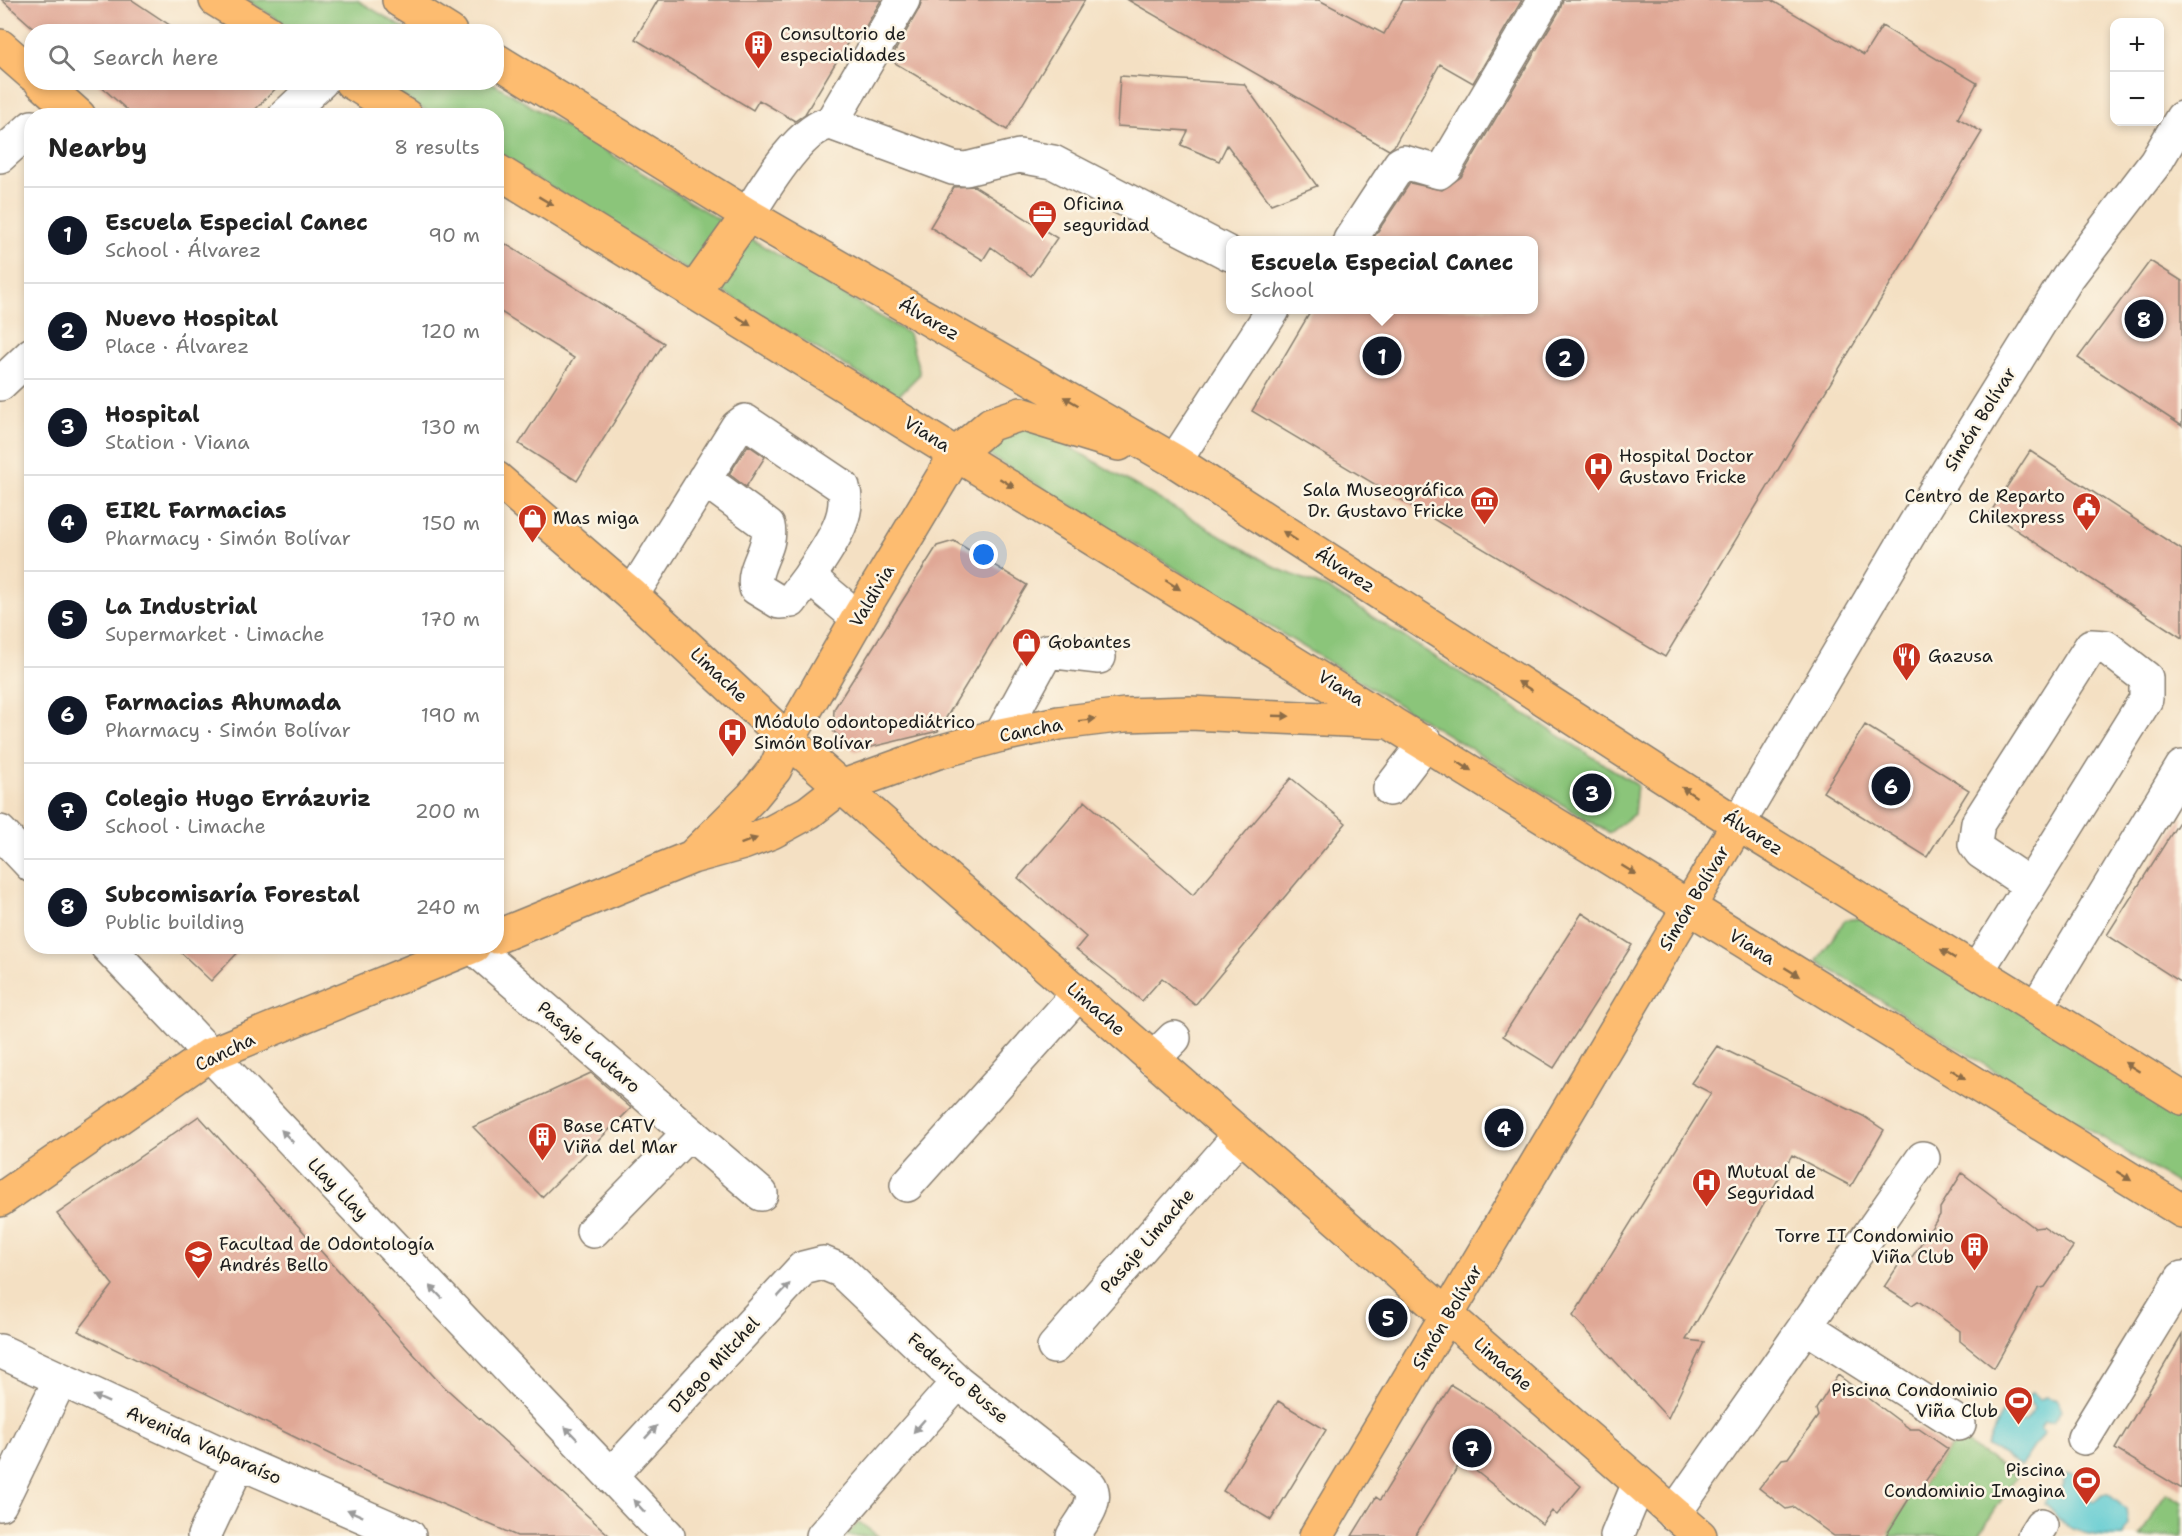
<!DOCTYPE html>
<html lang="en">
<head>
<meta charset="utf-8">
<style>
	body { margin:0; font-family:"Shantell Sans",sans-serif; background:#f6f6f6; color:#222 }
	.controls { position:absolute; right:18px; top:18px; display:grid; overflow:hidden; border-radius:12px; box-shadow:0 3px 9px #0003 }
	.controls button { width:54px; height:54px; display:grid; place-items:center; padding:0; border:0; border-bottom:2px solid #e0e0e0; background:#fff; color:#222; font:30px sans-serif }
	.you { position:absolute; left:984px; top:555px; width:21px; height:21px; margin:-15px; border:4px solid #fff; border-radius:50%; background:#1a73e8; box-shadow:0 0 0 9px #1a73e833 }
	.badge { display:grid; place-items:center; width:39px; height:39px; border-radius:50%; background:#111827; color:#fff; font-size:20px; font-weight:700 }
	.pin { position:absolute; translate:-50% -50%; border:3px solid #fff; box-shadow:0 2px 6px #0006 }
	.popup { position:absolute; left:1226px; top:236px; width:312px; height:78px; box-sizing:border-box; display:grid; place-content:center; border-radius:12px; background:#fff; filter:drop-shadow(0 2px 4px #0005); font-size:20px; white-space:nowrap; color:#767676 }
	.popup b { font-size:22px; color:#222 }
	.popup::after { content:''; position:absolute; left:50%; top:100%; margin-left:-12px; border:12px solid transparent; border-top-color:#fff }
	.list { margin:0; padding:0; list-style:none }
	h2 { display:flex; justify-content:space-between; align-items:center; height:78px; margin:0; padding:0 24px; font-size:26px }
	h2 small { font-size:20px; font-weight:400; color:#767676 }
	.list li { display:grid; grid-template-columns:39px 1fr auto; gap:18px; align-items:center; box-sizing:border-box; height:96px; padding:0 24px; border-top:2px solid #e0e0e0 }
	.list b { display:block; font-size:22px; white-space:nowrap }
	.list p { margin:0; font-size:20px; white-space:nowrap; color:#767676 }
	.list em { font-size:20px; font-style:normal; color:#767676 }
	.icon { flex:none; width:33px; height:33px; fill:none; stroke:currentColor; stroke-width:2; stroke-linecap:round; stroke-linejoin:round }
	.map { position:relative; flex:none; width:2182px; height:1536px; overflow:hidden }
	.search { position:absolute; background:#fff; box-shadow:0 3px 9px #0003; left:24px; top:24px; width:480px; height:66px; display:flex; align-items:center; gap:15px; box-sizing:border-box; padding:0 21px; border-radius:24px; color:#767676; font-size:22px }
	.panel { position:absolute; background:#fff; box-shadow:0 3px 9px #0003; left:24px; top:108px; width:480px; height:846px; border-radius:24px }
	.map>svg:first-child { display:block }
</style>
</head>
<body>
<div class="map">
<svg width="2182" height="1536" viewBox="0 0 2182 1536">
	<rect width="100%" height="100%" fill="#fcf5e5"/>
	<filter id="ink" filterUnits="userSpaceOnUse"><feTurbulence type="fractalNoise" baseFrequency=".0167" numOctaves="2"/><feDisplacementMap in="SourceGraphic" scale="12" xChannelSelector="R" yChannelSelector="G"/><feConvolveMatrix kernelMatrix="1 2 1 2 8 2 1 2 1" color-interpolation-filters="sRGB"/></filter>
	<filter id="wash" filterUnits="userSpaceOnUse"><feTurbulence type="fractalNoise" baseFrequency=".008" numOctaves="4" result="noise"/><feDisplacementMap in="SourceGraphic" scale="24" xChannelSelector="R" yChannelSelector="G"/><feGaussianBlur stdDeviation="1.35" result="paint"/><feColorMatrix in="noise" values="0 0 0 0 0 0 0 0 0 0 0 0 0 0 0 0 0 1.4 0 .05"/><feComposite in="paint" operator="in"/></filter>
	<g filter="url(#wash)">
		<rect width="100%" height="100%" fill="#f4e0c3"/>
		<!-- green -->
		<path fill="#8bc57a" stroke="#54704b" stroke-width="1.5" d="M246,0H357L409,31H297Z
			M380,83H493L909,334L920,374L897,397L497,155L496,116L433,115Z
			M1024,420L1278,569L1327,588L1637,785L1634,814L1609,833L987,454L1005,428Z
			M1869,917L2182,1110V1187L1817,961L1845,920Z
			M1961,1440L2017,1476L1978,1536H1890L1889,1530L1915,1489H1920L1948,1449Z
			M2166,1493L2182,1502V1536H2140Z
			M859,1522L878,1536H846Z"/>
		<!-- water -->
		<path fill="#5dcad1" stroke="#3c7376" stroke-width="1.5" d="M2032,1392L2039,1400L2045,1397L2057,1400L2061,1411L2053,1422H2044L2040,1429L2044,1432L2021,1466L1987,1446L2002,1412L2018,1421L2025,1422L2035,1409L2026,1397Z
			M2072,1473L2083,1481L2084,1494L2093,1502L2102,1494H2108L2126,1509L2128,1525L2123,1536C2102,1536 2081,1536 2064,1524C2056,1518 2053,1509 2044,1504L2051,1491L2059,1493L2066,1474Z"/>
		<g id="blocks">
			<!-- building -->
			<path fill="#e0a896" d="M2,0H132L180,32H38Z
				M658,0H881L858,40L851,37L805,114L795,121L759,100L753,110L635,39Z
				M922,0H1085L1007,130L890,60L919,9Z
				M1128,0H1319L1384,34L1403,0H1522L1473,83L1440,64L1394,146L1389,150Z
				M1563,0H1771L1864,55L1882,26L1977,83L1958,118L1982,132L1665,657L1252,411L1312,309H1533V240H1372L1410,183L1442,190L1461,177L1560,10Z
				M1120,76L1244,84L1317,186L1271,204L1227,145L1219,161L1181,145L1188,131L1117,126Z
				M96,82H282L249,116H134Z
				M974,186L1057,238L1031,276L991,247L983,260L930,227L954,187Z
				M496,238L664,343L577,481L519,444L574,358L496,309Z
				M2150,261L2182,281V426L2078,358Z
				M748,445L765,457L746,487L729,474Z
				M2030,451L2182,550V638L1990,513Z
				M954,541L1027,585L938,731L855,751L833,731L834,709L937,546Z
				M1865,725L1969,790L1927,857L1823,792Z
				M1291,778L1346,823L1195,1005L1162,978L1142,1001L1076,949L1086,937L1018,878L1085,801L1193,895Z
				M2182,817V983L2107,935Z
				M1582,913L1632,945L1554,1068L1503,1036Z
				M174,946H244L211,981Z
				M1717,1046L1863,1116L1884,1130L1851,1186L1792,1155L1686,1340L1704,1342L1668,1418L1573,1316L1711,1093L1691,1083Z
				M591,1073L631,1108L542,1197L473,1127Z
				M199,1116L439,1382L610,1536H517L360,1469L78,1331L113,1285L57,1214Z
				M1962,1173L2035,1228L2043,1227L2073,1247L2045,1287L2038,1289L1994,1368L1960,1341V1331L1918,1301L1912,1305L1884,1287L1905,1255L1912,1257L1940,1215V1208Z
				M2182,1335V1489L2115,1449Z
				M1838,1375L1910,1429H1919L1948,1449L1920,1489H1915L1886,1536H1834L1794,1507L1786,1509L1759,1488L1782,1459L1788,1458L1818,1416L1816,1409Z
				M1451,1385L1492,1410L1581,1486L1557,1515L1552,1511L1542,1524L1462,1460L1415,1536H1352L1376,1497L1380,1500Z
				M1278,1401L1326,1430L1271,1520L1223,1491Z"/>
		</g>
	</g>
	<g filter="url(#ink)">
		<use href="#blocks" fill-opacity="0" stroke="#887e70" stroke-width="1.5"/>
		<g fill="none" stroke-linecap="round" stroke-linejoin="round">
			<defs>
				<path id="minor" d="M285,116L321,82
					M831,123L903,0
					M0,156L32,127
					M748,215C764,189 800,127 831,123L953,168L966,169L1019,156L1053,162L1230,254
					M1350,240L1400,164L1404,162L1439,172L1445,167L1544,0
					M0,384L32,354
					M1175,461L1273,310
					M704,479L768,526C773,548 751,567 756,588L779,602L791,601L809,577
					M632,595L737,427L745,421L843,487C853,518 825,551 809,577L858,618
					M1001,735L1047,651L1099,657
					M1390,789L1426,742
					M1738,824L1915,524L2068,277L2156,162L2182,118
					M0,832L32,866
					M107,946L668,1536
					M473,947L761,1194
					M1977,971L2146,699V678L2106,647L2091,646L1978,823L1975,844L1981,852L2030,885
					M2036,1008L2182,767
					M1153,1059L1174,1038
					M907,1185L1078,994
					M593,1231L689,1133
					M1805,1326L1959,1424
					M1054,1347L1240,1135
					M0,1351L239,1462L409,1536
					M2084,1438L2182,1278
					M611,1475L803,1268L823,1263L840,1270L958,1382L1090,1486C1099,1503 1082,1521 1073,1536
					M0,1504L60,1380
					M1674,1514L1923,1158
					M204,1536L239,1462
					M823,1536L958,1382
					M1617,1536L1639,1483
					M2034,1536L2041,1525"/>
				<path id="major" d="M216,0L268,32
					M399,0L450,32
					M0,46L32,74
					M496,60L748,215L1175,461L1738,824L2182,1098
					M41,82L79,116
					M351,82L406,116
					M496,170C1061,514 1619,866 2182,1211
					M694,291L748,215
					M496,478L632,595L788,740L1700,1536
					M692,857L752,797L775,769L788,740L858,618L957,453L991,424L1021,414L1119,444
					M496,937L692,857L743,843L772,832L809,812L841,787L935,753L1001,735L1059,723L1125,715L1190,713L1390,722
					M0,1200L209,1055L474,946
					M1316,1536L1738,824"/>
			</defs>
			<!-- minor casing -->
			<use href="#minor" stroke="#887e70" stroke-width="36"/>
			<!-- major casing -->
			<use href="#major" stroke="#887e70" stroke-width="36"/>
			<!-- minor -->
			<use href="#minor" stroke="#fff" stroke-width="33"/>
			<!-- major -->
			<use href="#major" stroke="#fdbc70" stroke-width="33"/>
		</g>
		<!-- one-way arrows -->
		<defs><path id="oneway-solid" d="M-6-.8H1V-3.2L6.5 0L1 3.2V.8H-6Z" transform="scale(1.5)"/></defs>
		<g fill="#8c6c46">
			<use href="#oneway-solid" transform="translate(546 201) rotate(31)"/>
			<use href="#oneway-solid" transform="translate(744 321) rotate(32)"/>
			<use href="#oneway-solid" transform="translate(1071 401) rotate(-150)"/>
			<use href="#oneway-solid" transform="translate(1007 483) rotate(32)"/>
			<use href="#oneway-solid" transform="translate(1290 536) rotate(-147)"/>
			<use href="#oneway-solid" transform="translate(1173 585) rotate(32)"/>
			<use href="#oneway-solid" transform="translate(1525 686) rotate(-147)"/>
			<use href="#oneway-solid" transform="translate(1281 716) rotate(2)"/>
			<use href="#oneway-solid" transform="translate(1087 720) rotate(-7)"/>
			<use href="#oneway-solid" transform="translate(1464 766) rotate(32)"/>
			<use href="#oneway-solid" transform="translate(1689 792) rotate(-147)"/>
			<use href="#oneway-solid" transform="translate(749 841) rotate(-20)"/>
			<use href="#oneway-solid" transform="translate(1629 870) rotate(32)"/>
			<use href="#oneway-solid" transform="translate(1948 954) rotate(-148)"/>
			<use href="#oneway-solid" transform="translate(1792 972) rotate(32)"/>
			<use href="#oneway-solid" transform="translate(2132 1067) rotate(-148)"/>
			<use href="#oneway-solid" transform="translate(1958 1074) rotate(32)"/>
			<use href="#oneway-solid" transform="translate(2124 1176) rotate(32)"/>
		</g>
		<g fill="#999">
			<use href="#oneway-solid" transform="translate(287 1136) rotate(-134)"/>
			<use href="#oneway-solid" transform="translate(784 1290) rotate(-47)"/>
			<use href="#oneway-solid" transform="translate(436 1292) rotate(-134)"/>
			<use href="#oneway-solid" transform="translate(101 1399) rotate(-156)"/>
			<use href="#oneway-solid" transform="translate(919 1426) rotate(131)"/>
			<use href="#oneway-solid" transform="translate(651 1432) rotate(-47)"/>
			<use href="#oneway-solid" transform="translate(571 1433) rotate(-134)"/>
			<use href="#oneway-solid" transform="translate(639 1506) rotate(-133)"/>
			<use href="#oneway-solid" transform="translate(355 1513) rotate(-156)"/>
		</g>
	</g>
	<!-- icons -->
	<defs>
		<symbol id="building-pin" viewBox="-11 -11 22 30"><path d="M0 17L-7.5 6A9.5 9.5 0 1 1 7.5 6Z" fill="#c8321e" stroke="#fcf5e5"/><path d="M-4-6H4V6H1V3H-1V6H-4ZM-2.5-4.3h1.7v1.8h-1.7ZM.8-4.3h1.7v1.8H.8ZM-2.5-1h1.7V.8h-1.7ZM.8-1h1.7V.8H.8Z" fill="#fff"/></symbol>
		<symbol id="office-pin" viewBox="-11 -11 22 30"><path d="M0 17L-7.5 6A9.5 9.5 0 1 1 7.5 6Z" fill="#c8321e" stroke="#fcf5e5"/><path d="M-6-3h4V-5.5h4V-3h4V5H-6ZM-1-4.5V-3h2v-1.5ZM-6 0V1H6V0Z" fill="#fff"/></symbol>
		<symbol id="hospital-pin" viewBox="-11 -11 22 30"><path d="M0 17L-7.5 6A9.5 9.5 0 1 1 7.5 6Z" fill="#c8321e" stroke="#fcf5e5"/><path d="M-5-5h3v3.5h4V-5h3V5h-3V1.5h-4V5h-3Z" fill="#fff"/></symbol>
		<symbol id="museum-pin" viewBox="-11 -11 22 30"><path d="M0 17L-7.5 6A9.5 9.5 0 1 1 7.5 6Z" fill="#c8321e" stroke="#fcf5e5"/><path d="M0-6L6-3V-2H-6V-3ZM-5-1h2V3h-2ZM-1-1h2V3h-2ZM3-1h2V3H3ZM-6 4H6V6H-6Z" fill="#fff"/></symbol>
		<symbol id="civic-pin" viewBox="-11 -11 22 30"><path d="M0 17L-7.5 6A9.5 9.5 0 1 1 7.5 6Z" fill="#c8321e" stroke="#fcf5e5"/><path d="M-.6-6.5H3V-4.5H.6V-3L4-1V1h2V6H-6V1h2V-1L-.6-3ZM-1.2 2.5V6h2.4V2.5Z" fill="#fff"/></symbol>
		<symbol id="shop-pin" viewBox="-11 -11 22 30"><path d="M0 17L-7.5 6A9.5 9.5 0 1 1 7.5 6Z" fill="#c8321e" stroke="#fcf5e5"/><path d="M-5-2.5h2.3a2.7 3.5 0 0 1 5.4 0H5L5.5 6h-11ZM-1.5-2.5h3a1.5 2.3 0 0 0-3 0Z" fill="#fff"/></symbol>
		<symbol id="restaurant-pin" viewBox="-11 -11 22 30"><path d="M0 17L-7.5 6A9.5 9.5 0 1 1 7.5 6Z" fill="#c8321e" stroke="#fcf5e5"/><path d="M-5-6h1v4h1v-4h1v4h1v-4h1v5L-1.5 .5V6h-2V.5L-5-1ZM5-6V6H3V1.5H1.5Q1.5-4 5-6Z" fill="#fff"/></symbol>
		<symbol id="university-pin" viewBox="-11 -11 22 30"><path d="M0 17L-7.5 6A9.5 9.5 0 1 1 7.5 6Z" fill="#c8321e" stroke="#fcf5e5"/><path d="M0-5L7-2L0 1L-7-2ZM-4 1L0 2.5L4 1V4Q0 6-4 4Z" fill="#fff"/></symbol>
		<symbol id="stadium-pin" viewBox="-11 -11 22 30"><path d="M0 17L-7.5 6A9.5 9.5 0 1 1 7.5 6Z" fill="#c8321e" stroke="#fcf5e5"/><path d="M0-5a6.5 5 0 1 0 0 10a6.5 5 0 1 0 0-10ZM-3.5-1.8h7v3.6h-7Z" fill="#fff"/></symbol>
	</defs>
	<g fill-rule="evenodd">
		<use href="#building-pin" x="742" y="28" width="33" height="45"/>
		<use href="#office-pin" x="1026" y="198" width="33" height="45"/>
		<use href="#hospital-pin" x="1582" y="450" width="33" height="45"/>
		<use href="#museum-pin" x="1468" y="484" width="33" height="45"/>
		<use href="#civic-pin" x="2070" y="490" width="33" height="45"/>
		<use href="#shop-pin" x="516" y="502" width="33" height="45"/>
		<use href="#shop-pin" x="1010" y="626" width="33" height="45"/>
		<use href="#restaurant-pin" x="1890" y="640" width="33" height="45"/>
		<use href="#hospital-pin" x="716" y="716" width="33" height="45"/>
		<use href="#building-pin" x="526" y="1120" width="33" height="45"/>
		<use href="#hospital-pin" x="1690" y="1166" width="33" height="45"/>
		<use href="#building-pin" x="1958" y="1230" width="33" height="45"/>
		<use href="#university-pin" x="182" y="1238" width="33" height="45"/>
		<use href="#stadium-pin" x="2002" y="1384" width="33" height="45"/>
		<use href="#stadium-pin" x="2070" y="1464" width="33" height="45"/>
	</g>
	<g text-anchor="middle" stroke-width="5" stroke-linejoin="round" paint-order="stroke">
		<!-- poi labels -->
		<g font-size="18" fill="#1c1c1c" stroke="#fcf5e5" text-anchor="start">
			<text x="780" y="40">Consultorio de<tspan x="780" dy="21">especialidades</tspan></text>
			<text x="1063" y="210">Oficina<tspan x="1063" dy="21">seguridad</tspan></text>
			<text x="1619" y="462">Hospital Doctor<tspan x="1619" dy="21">Gustavo Fricke</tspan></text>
			<text x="1464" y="496" text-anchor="end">Sala Museográfica<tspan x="1464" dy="21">Dr. Gustavo Fricke</tspan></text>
			<text x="2065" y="502" text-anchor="end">Centro de Reparto<tspan x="2065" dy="21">Chilexpress</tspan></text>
			<text x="553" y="524">Mas miga</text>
			<text x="1048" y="648">Gobantes</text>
			<text x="1928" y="662">Gazusa</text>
			<text x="754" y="728">Módulo odontopediátrico<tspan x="754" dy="21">Simón Bolívar</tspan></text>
			<text x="563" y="1132">Base CATV<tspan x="563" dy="21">Viña del Mar</tspan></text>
			<text x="1727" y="1178">Mutual de<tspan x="1727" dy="21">Seguridad</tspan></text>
			<text x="1954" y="1242" text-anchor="end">Torre II Condominio<tspan x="1954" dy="21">Viña Club</tspan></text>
			<text x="219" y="1250">Facultad de Odontología<tspan x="219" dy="21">Andrés Bello</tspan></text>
			<text x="1998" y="1396" text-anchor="end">Piscina Condominio<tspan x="1998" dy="21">Viña Club</tspan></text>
			<text x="2065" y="1476" text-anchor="end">Piscina<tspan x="2065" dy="21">Condominio Imagina</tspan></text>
		</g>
		<!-- street labels -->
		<g font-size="18" fill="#1c1c1c" stroke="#fcf5e5">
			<text transform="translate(929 319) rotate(30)" y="6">Álvarez</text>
			<text transform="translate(1980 419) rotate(-58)" y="6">Simón Bolívar</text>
			<text transform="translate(927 434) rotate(32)" y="6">Viana</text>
			<text transform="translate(1345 570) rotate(33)" y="6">Álvarez</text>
			<text transform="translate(872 596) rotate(-59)" y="6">Valdivia</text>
			<text transform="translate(719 675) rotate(43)" y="6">Limache</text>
			<text transform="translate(1341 688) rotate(32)" y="6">Viana</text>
			<text transform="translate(1031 730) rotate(-11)" y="6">Cancha</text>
			<text transform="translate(1753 833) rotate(32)" y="6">Álvarez</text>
			<text transform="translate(1694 898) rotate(-59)" y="6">Simón Bolívar</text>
			<text transform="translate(1752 947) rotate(32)" y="6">Viana</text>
			<text transform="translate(1096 1009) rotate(41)" y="6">Limache</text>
			<text transform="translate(589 1047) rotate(41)" y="6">Pasaje Lautaro</text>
			<text transform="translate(225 1052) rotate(-26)" y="6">Cancha</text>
			<text transform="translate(338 1189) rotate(46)" y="6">Llay Llay</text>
			<text transform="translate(1147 1241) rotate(-49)" y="6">Pasaje Limache</text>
			<text transform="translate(1447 1317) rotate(-59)" y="6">Simón Bolívar</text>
			<text transform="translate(1503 1364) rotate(41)" y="6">Limache</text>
			<text transform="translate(714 1365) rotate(-47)" y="6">DIego Mitchel</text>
			<text transform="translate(958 1378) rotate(41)" y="6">Federico Busse</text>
			<text transform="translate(204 1445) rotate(24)" y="6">Avenida Valparaíso</text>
		</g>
	</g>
</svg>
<div class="controls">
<button>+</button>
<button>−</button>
</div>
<div class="you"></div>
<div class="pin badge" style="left:1382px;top:356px">1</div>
<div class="popup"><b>Escuela Especial Canec</b>School</div>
<div class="pin badge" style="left:1565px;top:358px">2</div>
<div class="pin badge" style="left:1592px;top:793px">3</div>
<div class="pin badge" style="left:1504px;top:1128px">4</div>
<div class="pin badge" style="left:1388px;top:1318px">5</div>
<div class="pin badge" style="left:1891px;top:786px">6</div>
<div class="pin badge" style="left:1472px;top:1448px">7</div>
<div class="pin badge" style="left:2144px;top:319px">8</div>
<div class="search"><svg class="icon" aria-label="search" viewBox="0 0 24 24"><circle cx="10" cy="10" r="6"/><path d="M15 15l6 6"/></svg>Search here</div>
<section class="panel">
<h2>Nearby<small>8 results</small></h2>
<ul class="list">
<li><span class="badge">1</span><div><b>Escuela Especial Canec</b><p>School · Álvarez</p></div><em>90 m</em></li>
<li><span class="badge">2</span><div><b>Nuevo Hospital</b><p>Place · Álvarez</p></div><em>120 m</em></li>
<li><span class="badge">3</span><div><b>Hospital</b><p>Station · Viana</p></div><em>130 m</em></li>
<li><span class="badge">4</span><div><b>EIRL Farmacias</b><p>Pharmacy · Simón Bolívar</p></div><em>150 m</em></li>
<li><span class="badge">5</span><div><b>La Industrial</b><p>Supermarket · Limache</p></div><em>170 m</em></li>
<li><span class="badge">6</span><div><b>Farmacias Ahumada</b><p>Pharmacy · Simón Bolívar</p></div><em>190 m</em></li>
<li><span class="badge">7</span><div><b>Colegio Hugo Errázuriz</b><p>School · Limache</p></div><em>200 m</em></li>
<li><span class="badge">8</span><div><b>Subcomisaría Forestal</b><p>Public building</p></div><em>240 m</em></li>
</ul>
</section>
</div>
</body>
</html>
